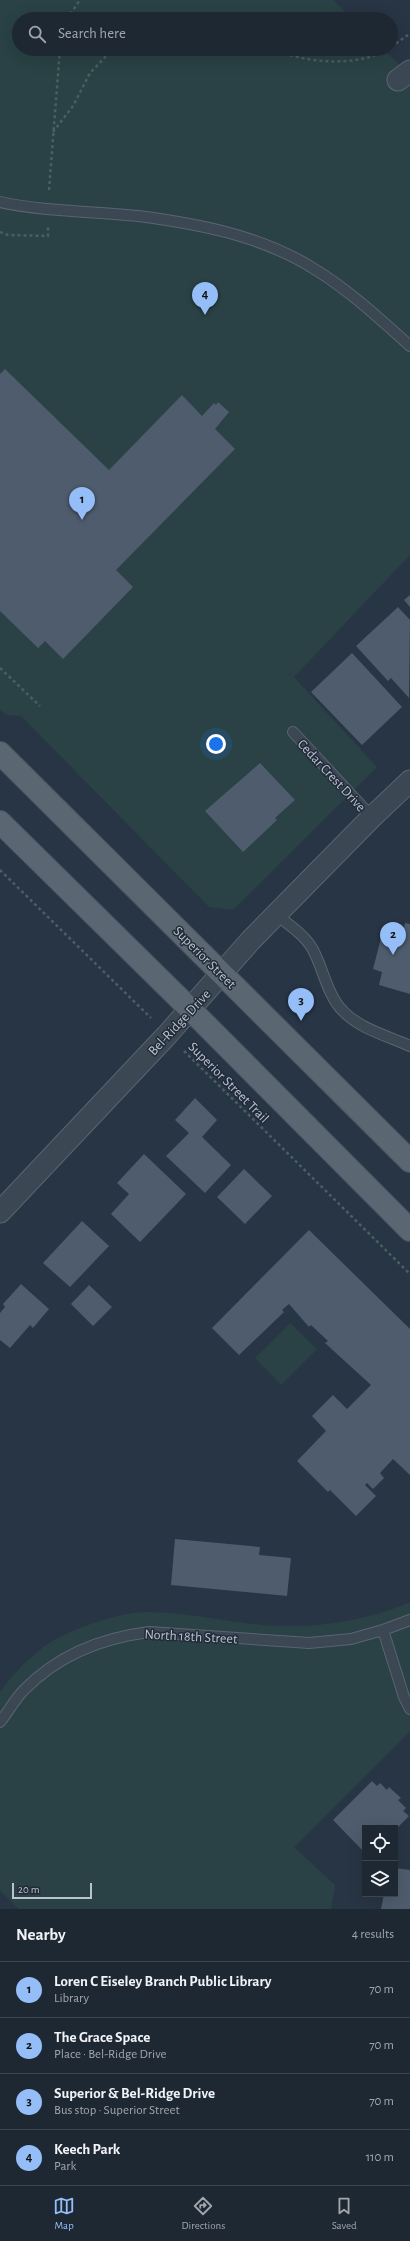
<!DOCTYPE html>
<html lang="en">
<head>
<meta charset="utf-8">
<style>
	body { margin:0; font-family:"Alegreya Sans",sans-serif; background:#2b343f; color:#f1f3f6 }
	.controls { position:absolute; right:12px; bottom:12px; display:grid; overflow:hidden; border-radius:0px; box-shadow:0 4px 16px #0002 }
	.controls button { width:36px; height:36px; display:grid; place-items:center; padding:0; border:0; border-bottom:1px solid #3c444e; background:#1e2833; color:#f1f3f6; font:20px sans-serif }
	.scale { position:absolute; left:12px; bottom:10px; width:80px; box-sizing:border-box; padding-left:4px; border:2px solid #bac2cd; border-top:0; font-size:11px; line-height:14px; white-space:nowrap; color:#bac2cd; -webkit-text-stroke:3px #212b39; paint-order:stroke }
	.you { position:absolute; left:216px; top:744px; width:14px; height:14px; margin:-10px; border:3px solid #fff; border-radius:50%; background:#1a73e8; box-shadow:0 0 0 6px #1a73e833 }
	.badge { display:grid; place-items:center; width:26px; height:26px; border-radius:50%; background:#95bdf7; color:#111; font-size:13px; font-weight:700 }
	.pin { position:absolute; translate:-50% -33px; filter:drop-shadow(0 1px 2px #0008) }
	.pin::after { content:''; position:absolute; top:21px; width:14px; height:12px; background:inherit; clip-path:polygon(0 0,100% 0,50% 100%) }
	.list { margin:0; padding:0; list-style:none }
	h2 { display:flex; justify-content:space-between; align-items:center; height:52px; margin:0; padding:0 16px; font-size:17px }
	h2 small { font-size:13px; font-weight:400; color:#a1a6ac }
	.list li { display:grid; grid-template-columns:26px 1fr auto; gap:12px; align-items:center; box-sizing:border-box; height:56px; padding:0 16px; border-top:1px solid #3c444e }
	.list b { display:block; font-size:15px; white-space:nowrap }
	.list p { margin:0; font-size:13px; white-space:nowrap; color:#a1a6ac }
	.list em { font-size:13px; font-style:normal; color:#a1a6ac }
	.icon { flex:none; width:22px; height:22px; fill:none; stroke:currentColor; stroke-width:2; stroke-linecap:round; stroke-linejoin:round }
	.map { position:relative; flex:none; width:410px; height:1909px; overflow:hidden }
	.search { position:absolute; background:#1e2833; box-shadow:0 4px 16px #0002; left:12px; right:12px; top:12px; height:44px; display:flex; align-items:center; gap:10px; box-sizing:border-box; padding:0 14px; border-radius:22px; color:#a1a6ac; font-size:15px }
	.sheet { height:276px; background:#1e2833 }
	nav { display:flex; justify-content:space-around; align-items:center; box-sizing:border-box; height:56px; border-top:1px solid #3c444e; background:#1e2833; font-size:11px; color:#a1a6ac }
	nav a { display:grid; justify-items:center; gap:2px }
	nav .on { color:#95bdf7 }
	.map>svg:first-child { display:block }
</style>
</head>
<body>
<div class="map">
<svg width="410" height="1909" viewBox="0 0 410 1909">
	<rect width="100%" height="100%" fill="#283544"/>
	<!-- green -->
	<path fill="#2a4245" d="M0,0H333L352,19H19V49H383L410,75V555L294,677L377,767L233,910L209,907L21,716L6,715L0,709Z
		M290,1323L317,1349L281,1385L255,1358Z
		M410,1602V1731L294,1847L335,1885L331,1909H19L0,1891V1692C12,1675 26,1661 42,1648C62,1632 118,1612 144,1612C183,1612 223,1621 262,1625C307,1630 368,1621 410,1602Z"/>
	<!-- building -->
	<path fill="#4e5c6d" d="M5,369L109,470L182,395L202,416L214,403L216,405L218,402L229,412L215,429L235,449L116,570L133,587L63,659L45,641L38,648L0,611V374Z
		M410,595V607L404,600Z
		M398,607L410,620L409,698L391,678L388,681L356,646Z
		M352,653L402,707L362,745L311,692Z
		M260,763L295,800L275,818L277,820L243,852L205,811Z
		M405,923L410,924V994L379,985L382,972L373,969L381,938L389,940L391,932L402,935Z
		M195,1098L217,1120L202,1137L231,1165L205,1193L166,1156L189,1133L175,1120Z
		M144,1154L186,1194L140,1242L111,1214L129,1194L117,1183Z
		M244,1169L272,1196L245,1224L217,1197Z
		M82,1221L109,1246L70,1287L43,1263Z
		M309,1230L410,1329V1475L393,1459L380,1473L384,1478L373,1489L367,1483L365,1485L376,1496L356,1516L330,1490L328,1492L297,1461L326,1431L312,1416L333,1395L347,1409L371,1385L325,1343L328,1341L311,1325L309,1327L289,1304L282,1310L284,1312L239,1355L212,1328Z
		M21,1284L49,1309L33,1328L30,1325L10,1348L0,1340V1313L5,1307L3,1304Z
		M89,1285L112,1307L93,1326L71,1304Z
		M175,1539L260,1547L259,1555L291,1558L287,1596L171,1585Z
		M372,1781L377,1786L380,1783L387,1790L389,1787L401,1798L398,1800L406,1808L403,1811L409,1816L395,1830V1828H365V1853L333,1820Z
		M395,1868L410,1870V1909H381L384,1894H395Z"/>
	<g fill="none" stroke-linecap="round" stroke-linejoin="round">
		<defs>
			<path id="lane" d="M0,202C45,212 93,211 138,216C200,224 263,236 316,270C350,291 381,320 410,346
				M293,732L372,817
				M277,915C290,926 308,937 315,954C323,970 329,998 343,1011C360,1029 388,1036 410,1046
				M383,1630L404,1697L410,1709
				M0,1722C8,1712 15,1699 24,1690C58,1655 101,1638 149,1632L309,1643L351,1639L383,1630L410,1620"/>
			<path id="street" d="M398,80L410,71
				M0,1212L167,1035L251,940L372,817L410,781"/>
			<path id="primary" d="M0,753L410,1161
				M0,822L190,1009L410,1230"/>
		</defs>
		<!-- lane casing -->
		<use href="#lane" stroke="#5b6471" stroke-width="12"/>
		<!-- street casing -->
		<use href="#street" stroke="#5b6471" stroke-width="23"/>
		<!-- primary casing -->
		<use href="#primary" stroke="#495260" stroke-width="24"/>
		<!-- path -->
		<path stroke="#495f61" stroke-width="2.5" stroke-dasharray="3 3" stroke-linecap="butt" d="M67,19L80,0
			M391,47L408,35
			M273,49C305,63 357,68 388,49
			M53,132L73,106L90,73L113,49
			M49,190L60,49
			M0,232L8,235L48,236V227
			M0,668L40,706
			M0,870L151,1018
			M184,1051L410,1274"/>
		<!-- lane -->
		<use href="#lane" stroke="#3c4754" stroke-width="10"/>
		<!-- street -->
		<use href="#street" stroke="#3c4754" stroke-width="21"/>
		<!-- primary -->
		<use href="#primary" stroke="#5b6673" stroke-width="22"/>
	</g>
	<g text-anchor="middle" stroke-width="3" stroke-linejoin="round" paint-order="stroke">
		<!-- street labels -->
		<g font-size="14" fill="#bac2cd" stroke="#212b39">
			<text transform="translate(332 775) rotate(47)" y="5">Cedar Crest Drive</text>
			<text transform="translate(205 957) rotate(45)" y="5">Superior Street</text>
			<text transform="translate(179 1022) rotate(-47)" y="5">Bel-Ridge Drive</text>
			<text transform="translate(229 1082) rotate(45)" y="5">Superior Street Trail</text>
			<text transform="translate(191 1636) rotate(3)" y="5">North 18th Street</text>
		</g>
	</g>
</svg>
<div class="controls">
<button><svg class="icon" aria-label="locate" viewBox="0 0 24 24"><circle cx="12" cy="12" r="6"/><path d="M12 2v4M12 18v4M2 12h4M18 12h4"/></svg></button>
<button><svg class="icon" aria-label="layers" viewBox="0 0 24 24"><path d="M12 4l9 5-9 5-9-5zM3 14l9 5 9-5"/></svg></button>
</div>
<div class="scale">20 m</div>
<div class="you"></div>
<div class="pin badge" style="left:82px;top:520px">1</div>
<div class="pin badge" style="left:393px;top:955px">2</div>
<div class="pin badge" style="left:301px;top:1021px">3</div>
<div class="pin badge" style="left:205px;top:315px">4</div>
<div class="search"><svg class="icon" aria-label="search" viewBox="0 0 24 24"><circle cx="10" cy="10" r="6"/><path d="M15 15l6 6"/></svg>Search here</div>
</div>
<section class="sheet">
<h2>Nearby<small>4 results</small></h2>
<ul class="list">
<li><span class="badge">1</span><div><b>Loren C Eiseley Branch Public Library</b><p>Library</p></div><em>70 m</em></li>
<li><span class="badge">2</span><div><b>The Grace Space</b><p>Place · Bel-Ridge Drive</p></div><em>70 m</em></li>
<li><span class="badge">3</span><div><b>Superior &amp; Bel‐Ridge Drive</b><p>Bus stop · Superior Street</p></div><em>70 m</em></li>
<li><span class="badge">4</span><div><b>Keech Park</b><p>Park</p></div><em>110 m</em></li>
</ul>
</section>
<nav>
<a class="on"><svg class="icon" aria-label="map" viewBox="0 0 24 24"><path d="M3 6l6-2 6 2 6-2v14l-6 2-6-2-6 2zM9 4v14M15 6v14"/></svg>Map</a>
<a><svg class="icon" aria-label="directions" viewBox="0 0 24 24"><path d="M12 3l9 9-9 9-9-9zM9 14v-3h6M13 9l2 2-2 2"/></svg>Directions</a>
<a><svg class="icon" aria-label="saved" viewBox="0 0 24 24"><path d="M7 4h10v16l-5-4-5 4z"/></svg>Saved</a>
</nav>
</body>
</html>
